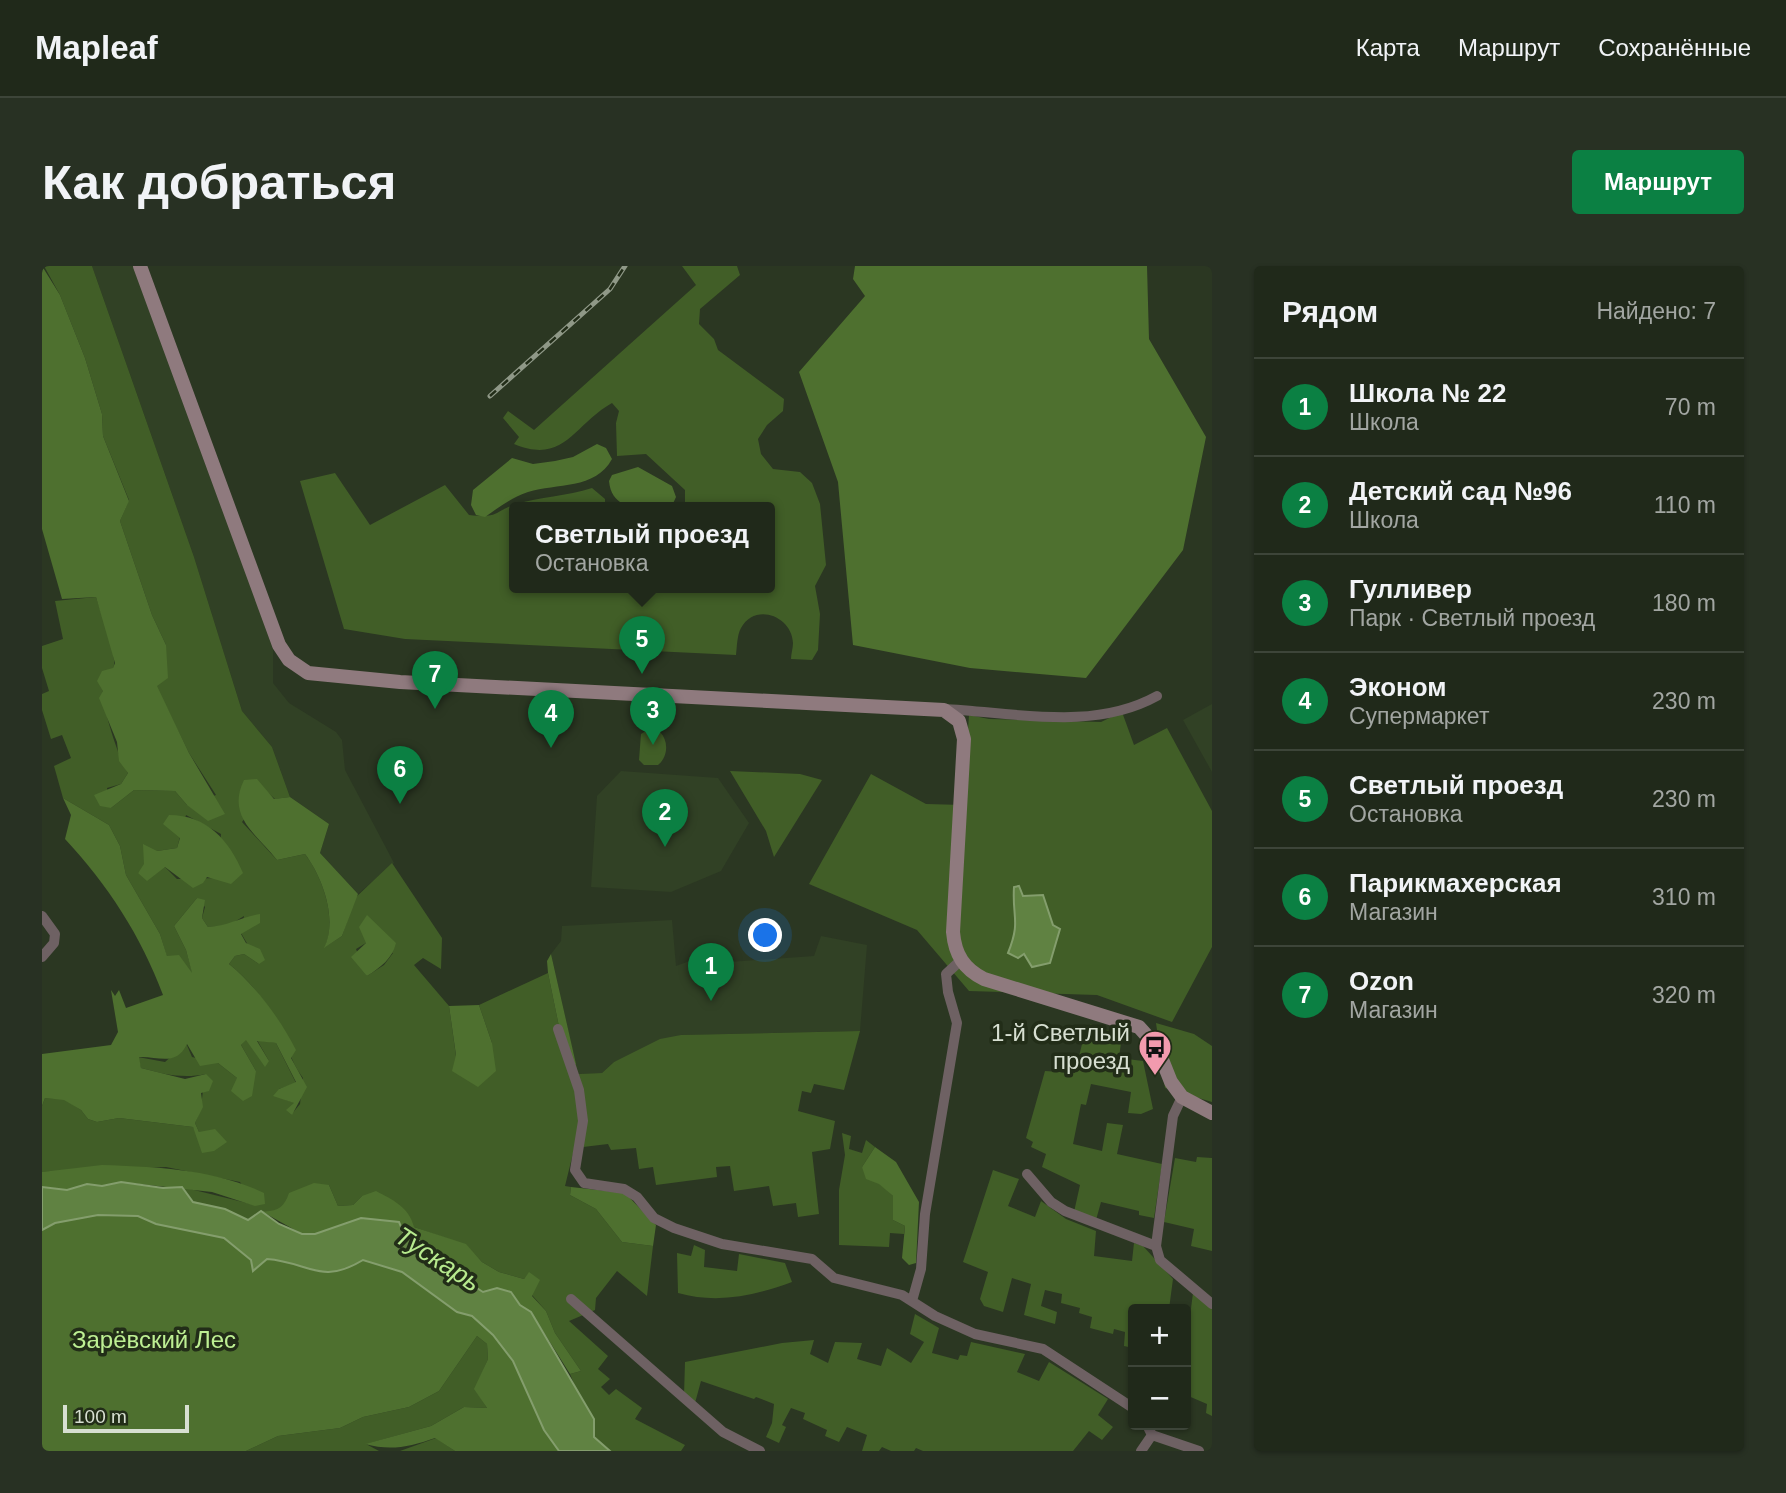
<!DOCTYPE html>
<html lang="ru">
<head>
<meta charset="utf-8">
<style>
	body { margin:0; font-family:Helvetica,sans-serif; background:#283123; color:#f1f3f6 }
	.controls { position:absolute; right:21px; bottom:21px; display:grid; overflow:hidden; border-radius:7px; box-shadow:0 2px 5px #0004 }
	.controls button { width:63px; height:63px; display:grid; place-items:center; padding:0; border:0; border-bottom:2px solid #3d4539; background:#20291a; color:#f1f3f6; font:35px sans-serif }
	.scale { position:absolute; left:21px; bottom:18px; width:126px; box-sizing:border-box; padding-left:7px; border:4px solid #d7dfd1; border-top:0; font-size:19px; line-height:24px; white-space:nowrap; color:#d7dfd1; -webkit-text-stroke:5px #222d18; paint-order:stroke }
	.you { position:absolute; left:724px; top:670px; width:24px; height:24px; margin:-18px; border:5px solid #fff; border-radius:50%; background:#1a73e8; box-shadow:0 0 0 10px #1a73e833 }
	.badge { display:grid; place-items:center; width:46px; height:46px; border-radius:50%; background:#0b8043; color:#fff; font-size:23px; font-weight:700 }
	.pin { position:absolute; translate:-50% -58px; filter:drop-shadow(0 2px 4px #0008) }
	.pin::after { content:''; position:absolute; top:37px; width:24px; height:21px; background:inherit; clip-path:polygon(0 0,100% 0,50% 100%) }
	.popup { position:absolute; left:467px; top:236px; width:266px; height:91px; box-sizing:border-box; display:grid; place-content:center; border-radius:7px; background:#20291a; filter:drop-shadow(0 2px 5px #0005); font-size:23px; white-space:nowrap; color:#a2a6a2 }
	.popup b { font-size:26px; color:#f1f3f6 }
	.popup::after { content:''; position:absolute; left:50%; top:100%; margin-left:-14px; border:14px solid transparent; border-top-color:#20291a }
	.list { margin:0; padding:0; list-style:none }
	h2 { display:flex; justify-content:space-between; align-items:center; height:91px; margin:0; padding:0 28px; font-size:30px }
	h2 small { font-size:23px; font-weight:400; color:#a2a6a2 }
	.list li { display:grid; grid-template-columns:46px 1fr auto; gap:21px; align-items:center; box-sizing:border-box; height:98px; padding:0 28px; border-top:2px solid #3d4539 }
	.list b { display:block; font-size:26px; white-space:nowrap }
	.list p { margin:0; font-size:23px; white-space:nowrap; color:#a2a6a2 }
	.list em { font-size:23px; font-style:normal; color:#a2a6a2 }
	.map { position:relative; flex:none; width:1170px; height:1185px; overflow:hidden; border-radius:7px }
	header { display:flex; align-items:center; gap:42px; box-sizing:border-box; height:98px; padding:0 35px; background:#20291a; border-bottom:2px solid #3d4539 }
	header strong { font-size:33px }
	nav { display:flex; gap:38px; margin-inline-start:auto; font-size:24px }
	.intro { display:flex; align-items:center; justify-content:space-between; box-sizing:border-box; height:168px; padding:0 42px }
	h1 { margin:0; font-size:49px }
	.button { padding:18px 32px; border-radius:7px; background:#0b8043; color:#fff; font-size:24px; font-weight:700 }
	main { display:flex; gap:42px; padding:0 42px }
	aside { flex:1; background:#20291a; border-radius:7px; box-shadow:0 2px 5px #0004 }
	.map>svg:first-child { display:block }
</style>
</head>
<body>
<header>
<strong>Mapleaf</strong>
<nav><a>Карта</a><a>Маршрут</a><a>Сохранённые</a></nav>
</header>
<div class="intro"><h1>Как добраться</h1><a class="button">Маршрут</a></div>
<main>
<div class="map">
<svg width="1170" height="1185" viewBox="0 0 1170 1185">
	<rect width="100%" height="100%" fill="#2b3722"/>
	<!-- built -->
	<path fill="#314125" d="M50,0H93L181,236L231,384V417L247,437L294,466L300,474L303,504L352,597L316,628L278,587L287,558L248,531L230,481L200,445L152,291Z
		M1170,438V506L1141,454Z
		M579,505L676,512L707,557L679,605L629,626L549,621L555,530Z
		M630,654L634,700L656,692L658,698L772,690L779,670L825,679L818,765L639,769L572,796L560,807L536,808L509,688L519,675L520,660Z"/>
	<!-- green -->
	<path fill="#415e27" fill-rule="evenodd" d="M2,0H50L152,291L200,445L230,481L248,531L233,533L224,525L200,556L235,594L263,588C281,612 295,652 283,681L300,670L313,632L350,597L400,672L399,703L381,692L372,699L407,740L414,790L450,777L437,739L506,707L521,780L529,801L534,798L536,808L560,807L572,796L618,773L639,769L818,765L802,824L772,818L769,827L760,825L756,845L793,855L788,883L770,886L777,948L756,951L754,937L731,940L727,920L692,925L688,900L674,901L675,911L614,919L611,901L597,903L594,882L569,884L566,878L541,881L537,863L523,920L529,921L528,929L554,943L580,976L611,980L605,1030L575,1005L554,1032L553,1044L527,1055L566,1090L556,1103L568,1113L559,1121L567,1129L574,1123L600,1142L593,1153L643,1179L639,1185H568L552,1171V1153L539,1135L528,1108L539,1105L513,1067L504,1045L490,1029L487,1007L482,1013L457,1006L440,996L424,979L372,961L320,930L311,939L296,940L287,919L233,946L219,945L206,954L183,943L151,936L140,921L213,939L198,916L124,901L0,906V840L3,832L22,833L39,844L46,853L55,856L77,852L151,861L155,868L157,866L153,857C162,840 159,826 164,808C140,813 122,808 99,802L96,791L123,796L144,777L150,791L176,797L195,812L214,805L199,779L204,773L227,795L215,774L234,777L254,817L237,823L244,834L253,837L249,849L258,838L261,812C247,794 244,772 233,752C222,733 204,711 187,698L193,690L202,688L217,698L199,667L202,650L186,660L166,661L160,652L163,641L155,632L132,660L144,684L151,709L125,691L118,668L84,609L78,580L67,559L21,532L12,500L29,492L20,469L9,473L0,444V428L7,425L0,402V380L21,373L13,335L54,331C60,351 70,373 72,394C74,405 62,414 61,424C59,438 78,496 86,507L79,518L65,522L69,542L92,524L133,525L145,539L174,529L147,487L114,420L124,379L110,349L78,255L87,234L61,170L60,148L43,92L18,29ZM144,549L179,568L176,612L135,613L123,601L96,607L115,585L135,582ZM324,677L351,687L342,699L325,710L314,683Z
		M640,0H695L698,9L658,43L657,58L672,73L676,84L742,133L741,145L725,159L716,173L719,188L731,203L758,206L770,217L778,238L784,299L773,320L778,348L776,384L770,394L749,393C749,388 751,382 751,377C750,350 713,336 699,362C695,369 695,381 694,389L363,373L302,363L258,215L293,207L328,259L403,219L427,249C458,252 449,247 474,238C497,231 525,230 550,222L563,233V242H472V322H728V242H640L643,239V224L604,188L575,190L574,157L577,145L570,137C531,159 523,199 472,178L477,171L461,152L466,145L492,164L654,19Z
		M1080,446L1092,479L1125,462L1170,545V681L1130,756L1055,729L927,725L875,664L767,618L829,508L884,538L921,539L927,449L947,453L1059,456Z
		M607,463L618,466C627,475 626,491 616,499H602L597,494L599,468Z
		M688,505L758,508L780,514L732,591L724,565Z
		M1114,757L1152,768L1170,780V836L1123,822Z
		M1048,758L1080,769L1077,792L1101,795L1111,843L1099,848L1086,847L1089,826L1049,818L1044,839L1039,838L1031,878L1060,885L1065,857L1081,859L1075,888L1120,898L1112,952L1097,949V945L1059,936L1054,954L1032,946L1038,919L1000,901L1004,888L989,881L991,876L984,872L1003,805L1033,807L1040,778L1045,777Z
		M800,867L809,870L807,883L820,887L824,874L833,881L820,901L851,930V954L863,960L862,968L848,967L847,981L797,979V924L803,889Z
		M1155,891L1170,892V985L1149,980L1152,963L1122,956L1133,892L1154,896Z
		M951,904L977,913L966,940L993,951L999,935L1024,953L1054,965L1052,990L1090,995L1092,977L1101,980L1131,1013L1127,1043H1091V1082L1082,1080L1083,1066L1072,1063L1071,1068L1048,1062L1050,1051L1037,1047L1038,1042L1019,1037L1020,1028L1003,1024L999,1040L1015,1046L1013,1058L982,1049L989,1018L970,1012L961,1046L942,1040L938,1033L946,1006L921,996Z
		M652,979L663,984L662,1001L695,1005L697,988L743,997L750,1016C712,1030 675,1038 636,1027L635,987L649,990Z
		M1151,1027L1170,1042V1150L1164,1147L1165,1138L1144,1129V1049L1148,1050Z
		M873,1048L897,1062L890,1087L916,1094L918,1089L925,1090L929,1076L983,1088L975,1106L997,1115L1007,1096L1066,1133L1056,1149L1071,1161L1060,1174L1047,1165L1031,1185H881L874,1182L872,1185H849L840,1181L837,1185H820L825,1169L805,1161L797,1176L783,1170L785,1164L761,1153L763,1147L749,1142L740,1159L744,1161L737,1177L724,1171L730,1157L732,1138L714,1131L712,1133L659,1115L653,1137L642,1129L643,1096L740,1077L772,1074L768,1088L786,1097L793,1076L820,1077L815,1093L839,1100L845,1082L869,1097L882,1076L868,1068Z
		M435,1070L445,1078L446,1093L433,1123L445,1142L422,1141L389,1160L324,1178L337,1185H204L236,1170L298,1162L321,1151L367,1141L397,1125Z
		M394,1172L413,1185H358Z"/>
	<!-- forest -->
	<path fill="#4e702f" d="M0,0L18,29L43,92L60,148L61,170L87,235L78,255L110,349L124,379L126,412L115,420L147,487L183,548L166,555L145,539L133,525L92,524L69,542L58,540L52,529L79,518L86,507L77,495L75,476L57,432L61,425L55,415L60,405L71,402L73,397L54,331L20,333L0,263Z
		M813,0H1105L1107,73L1164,171L1141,284L1044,412L928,402L811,379L796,216L757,106L823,30L811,13Z
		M555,178L564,182L570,193C553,224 515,217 486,226C469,232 457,241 443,251L434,249L429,239L431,224L470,192L491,198L513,195L531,191Z
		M596,201L630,220L634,231L629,242C605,242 570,248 567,215L570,209Z
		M215,513L232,533L248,531L287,558L278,587L316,628L300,670L282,682C296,654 281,612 263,588L235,594C215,568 184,551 202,514Z
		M21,532L67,559L78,580L84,609L118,668L125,690L137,689L150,707L144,684L132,660L155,632L163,634L160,652L166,661C186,660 199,651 218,648V657L199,668L204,677L218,683L223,694L217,698L202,688L193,690L187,698C213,719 239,754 254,784L249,792L265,821L250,849L244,844L252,837L231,830L237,823L254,816L234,777L215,775L227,795L223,801L204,774L199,779L214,805L210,830L201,835L189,825L195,812L176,797L158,800L145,778C134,801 116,790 97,791L99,802L143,813L164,808L171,815L167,825L159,827L161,841L153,857L157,866L173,863L185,876L172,885L160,887L151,861L77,852L55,856L46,853L39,844L22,834L3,832L0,840V788L69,779L76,766L69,724L73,730L77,724L84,742L121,729C99,670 66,619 23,573L29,549Z
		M127,549C165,549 187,574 201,607L189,618L165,611L161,617L151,622L123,601L105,615L96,607L102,598L101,578L115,585L135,582L138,572L121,558Z
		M325,649L354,677C350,693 339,701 325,710L309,691L324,677L317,661Z
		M509,688L534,798L529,802L521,780L506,707L505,695Z
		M437,739L450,777L454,805L436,821L410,805L414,789L407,740Z
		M833,881L854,896L877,936L874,997L867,999L860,992L863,960L851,954V930L837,918L824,913L820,901Z
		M60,899C115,901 172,903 222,927L223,938L213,940L170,926L79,916L60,920L45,918L25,924L0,921V906Z
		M272,917L287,919L296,940L311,939L320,930L334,925C351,934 367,941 372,961L424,978L440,996L457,1006L482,1013L487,1006L498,1014L490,1030L504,1045L513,1067L539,1105L528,1108L489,1046L478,1039L469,1026L455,1022L441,1026L424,1016L377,973L319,952L273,968H260L219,945C235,946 242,942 247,927Z
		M529,921L583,927L614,959L611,980L580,976L554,943L528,929Z
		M56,949L96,950L114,958L183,972L209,994L211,1005L225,993C264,995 282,1019 321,994L360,1006L415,1046L430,1050L451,1069L471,1095L502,1164L517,1185H413L393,1172C368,1181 348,1185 323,1178L389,1160L422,1141L445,1142L432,1123L446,1093L445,1078L435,1070L397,1125L367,1141L321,1151L298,1162L236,1170L204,1185H0V964L13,957Z"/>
	<!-- water -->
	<path fill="#608242" stroke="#849e6d" stroke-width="2" d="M977,620L981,630L1001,629L1011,659L1018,663L1008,697L990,701L982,688L976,692L966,687C979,655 970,652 972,621Z
		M79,916L121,922L140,921L151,936L183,943L206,954L219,945L237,958L260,968H273L319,952L357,956L362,968C394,979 412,1009 441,1026L455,1022L469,1026L478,1039L489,1046L552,1153V1171L568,1185H517L502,1164L471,1095L451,1069L430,1050L415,1046L360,1006L321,994C278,1020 267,996 225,993L211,1005L209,994L182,972L114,958L96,950L56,949L13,957L0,964V921L25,924L45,918L60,920Z"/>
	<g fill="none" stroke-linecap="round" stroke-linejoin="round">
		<!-- street -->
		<path stroke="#6e6163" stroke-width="10" d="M901,443C971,446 1050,466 1115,430
			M0,650L13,668L12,677L0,691
			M516,763L537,824L541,855L533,904L542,917L582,923L595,931L612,952L632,962L680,978L770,993L792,1012L860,1029L893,1050L933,1068L1001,1083L1091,1142
			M985,908L1009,936L1023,945L1114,980L1118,994L1170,1038
			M1114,980L1131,850L1140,831
			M529,1033L681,1166L718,1185
			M870,1035L879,1003L883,948L915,757L906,726L904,708L918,695
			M1105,1159L1110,1169L1157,1185
			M1099,1185L1110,1169"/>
		<!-- secondary -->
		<path stroke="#8f7a7e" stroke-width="14" d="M98,0L237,379L247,394L266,407L358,416L902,444L917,455L922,473L911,666C913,689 922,703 942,713L1097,761L1115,781L1129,816L1140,831L1170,847"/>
		<defs>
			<path id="rail" d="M448,130L568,23L583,0"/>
		</defs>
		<!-- rail casing -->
		<use href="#rail" stroke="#8f9887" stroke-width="5"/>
		<!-- rail -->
		<use href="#rail" stroke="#222d18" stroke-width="2.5" stroke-dasharray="8" stroke-linecap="butt"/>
	</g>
	<!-- icons -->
	<defs>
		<symbol id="bus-pin" viewBox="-11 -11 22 30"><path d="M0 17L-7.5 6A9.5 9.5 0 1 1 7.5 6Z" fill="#f29aae" stroke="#222d18"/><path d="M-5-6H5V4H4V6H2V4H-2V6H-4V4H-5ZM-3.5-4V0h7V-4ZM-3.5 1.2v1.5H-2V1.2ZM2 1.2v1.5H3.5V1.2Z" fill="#111"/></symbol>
	</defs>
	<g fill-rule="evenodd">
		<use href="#bus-pin" x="1094" y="762" width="38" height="52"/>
	</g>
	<g text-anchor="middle" stroke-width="7" stroke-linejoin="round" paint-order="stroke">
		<!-- poi labels -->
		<g font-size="24" fill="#d7dfd1" stroke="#222d18" text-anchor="end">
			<text x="1088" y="775">1-й Светлый<tspan x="1088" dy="28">проезд</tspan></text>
		</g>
		<!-- park labels -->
		<g font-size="24" fill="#bdef93" stroke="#222d18">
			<text x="112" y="1082">Зарёвский Лес</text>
		</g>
		<!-- water labels -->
		<g font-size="26" font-style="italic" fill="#b7ea8e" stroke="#222d18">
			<text transform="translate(396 993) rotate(33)" y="9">Тускарь</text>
		</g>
	</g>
</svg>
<div class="controls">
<button>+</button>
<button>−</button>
</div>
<div class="scale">100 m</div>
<div class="you"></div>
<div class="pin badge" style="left:669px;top:735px">1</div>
<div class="pin badge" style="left:623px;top:581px">2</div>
<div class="pin badge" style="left:611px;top:479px">3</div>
<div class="pin badge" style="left:509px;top:482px">4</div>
<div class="pin badge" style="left:600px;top:408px">5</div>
<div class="popup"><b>Светлый проезд</b>Остановка</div>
<div class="pin badge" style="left:358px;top:538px">6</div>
<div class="pin badge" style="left:393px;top:443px">7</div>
</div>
<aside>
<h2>Рядом<small>Найдено: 7</small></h2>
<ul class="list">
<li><span class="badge">1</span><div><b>Школа № 22</b><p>Школа</p></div><em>70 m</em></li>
<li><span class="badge">2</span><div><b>Детский сад №96</b><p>Школа</p></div><em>110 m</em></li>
<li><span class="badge">3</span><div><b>Гулливер</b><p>Парк · Светлый проезд</p></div><em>180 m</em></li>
<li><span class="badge">4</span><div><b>Эконом</b><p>Супермаркет</p></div><em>230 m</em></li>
<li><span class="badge">5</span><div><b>Светлый проезд</b><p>Остановка</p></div><em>230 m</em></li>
<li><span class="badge">6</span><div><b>Парикмахерская</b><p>Магазин</p></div><em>310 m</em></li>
<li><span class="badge">7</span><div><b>Ozon</b><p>Магазин</p></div><em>320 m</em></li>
</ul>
</aside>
</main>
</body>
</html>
